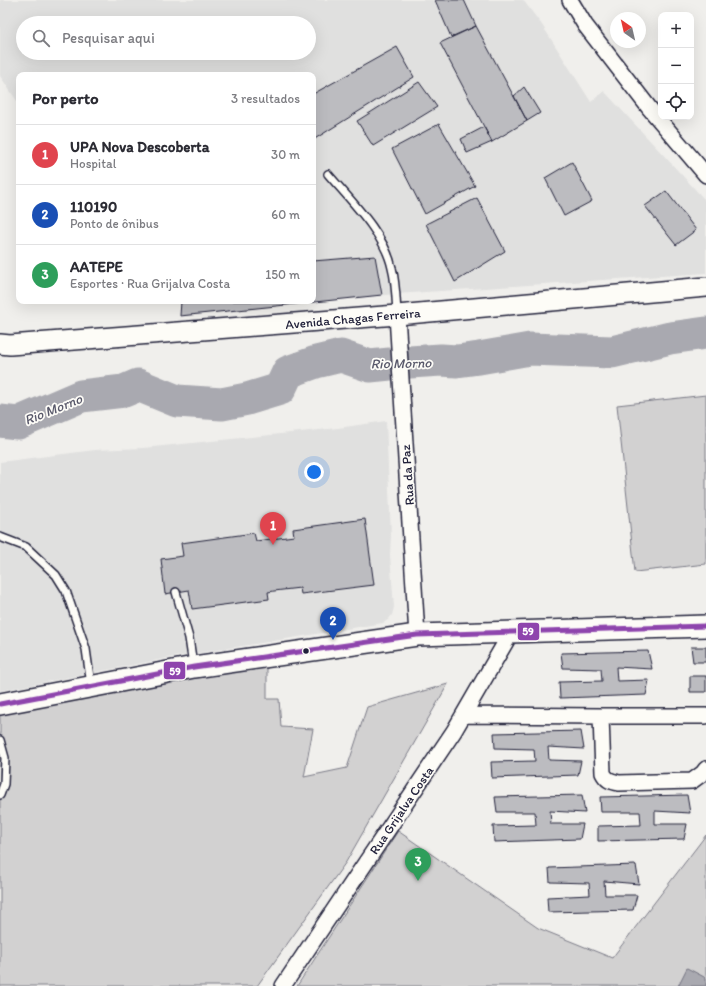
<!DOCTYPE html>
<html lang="pt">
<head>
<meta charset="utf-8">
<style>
	body { margin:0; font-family:Itim,sans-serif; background:#f7f7f7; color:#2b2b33 }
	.controls { position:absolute; right:12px; top:12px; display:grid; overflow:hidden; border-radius:8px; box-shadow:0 4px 16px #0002 }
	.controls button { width:36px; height:36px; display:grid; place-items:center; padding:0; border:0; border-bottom:1px solid #e1e1e2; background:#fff; color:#2b2b33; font:20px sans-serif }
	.compass { position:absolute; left:610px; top:12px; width:36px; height:36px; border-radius:50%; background:#fff; box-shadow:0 4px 16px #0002; rotate:326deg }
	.you { position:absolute; left:314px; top:472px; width:14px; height:14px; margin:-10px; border:3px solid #fff; border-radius:50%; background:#1a73e8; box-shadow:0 0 0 6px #1a73e833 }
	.badge { display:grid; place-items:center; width:26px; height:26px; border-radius:50%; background:#1a73e8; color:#fff; font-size:13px; font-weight:700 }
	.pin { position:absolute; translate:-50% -33px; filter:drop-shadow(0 1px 2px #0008) }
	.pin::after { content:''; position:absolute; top:21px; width:14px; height:12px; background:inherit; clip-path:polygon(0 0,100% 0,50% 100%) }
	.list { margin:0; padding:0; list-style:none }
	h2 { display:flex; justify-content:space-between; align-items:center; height:52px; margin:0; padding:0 16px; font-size:17px }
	h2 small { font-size:13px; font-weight:400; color:#7c7c81 }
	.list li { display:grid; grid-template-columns:26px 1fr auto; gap:12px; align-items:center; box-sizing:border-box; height:60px; padding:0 16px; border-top:1px solid #e1e1e2 }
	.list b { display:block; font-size:15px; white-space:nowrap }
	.list p { margin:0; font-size:13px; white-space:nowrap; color:#7c7c81 }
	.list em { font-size:13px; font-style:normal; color:#7c7c81 }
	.icon { flex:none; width:22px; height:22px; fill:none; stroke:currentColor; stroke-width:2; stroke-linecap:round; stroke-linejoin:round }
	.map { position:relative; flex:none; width:706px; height:986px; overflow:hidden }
	.search { position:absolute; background:#fff; box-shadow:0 4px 16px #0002; left:16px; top:16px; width:300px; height:44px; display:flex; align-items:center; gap:10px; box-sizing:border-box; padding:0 14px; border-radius:22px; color:#7c7c81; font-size:15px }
	.panel { position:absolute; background:#fff; box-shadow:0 4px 16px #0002; left:16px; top:72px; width:300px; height:232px; border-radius:8px }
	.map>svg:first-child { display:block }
</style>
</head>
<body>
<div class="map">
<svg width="706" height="986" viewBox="0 0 706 986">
	<rect width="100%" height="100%" fill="#f0efec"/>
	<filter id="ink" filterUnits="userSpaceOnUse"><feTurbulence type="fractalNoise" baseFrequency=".025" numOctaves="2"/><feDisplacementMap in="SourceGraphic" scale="8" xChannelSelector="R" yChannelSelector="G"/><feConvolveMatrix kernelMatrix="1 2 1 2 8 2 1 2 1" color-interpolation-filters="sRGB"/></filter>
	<g filter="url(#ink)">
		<!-- built -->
		<path fill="#e0e0df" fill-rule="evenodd" d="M0,0H523L542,25L591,102L604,91L706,201V273L396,294L180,316L181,301H313V75H19V104L0,76ZM23,23H309V53H23Z
			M386,421L391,535L390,555L394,607L392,615L388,620L383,623L169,658L0,691V462L95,450L143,448L338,428Z"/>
		<!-- green -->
		<path fill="#d2d1d1" stroke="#7a7a86" d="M706,395V564L635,572L617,405Z
			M267,666V699H279L281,727L313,729L304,777L347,768L367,707L448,684L346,862L257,986H0V711L43,703Z
			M398,831L538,928L612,958L706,835V986H297Z"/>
		<!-- water -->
		<path fill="#a9a9b0" stroke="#737381" d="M687,968L706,978V986H678Z"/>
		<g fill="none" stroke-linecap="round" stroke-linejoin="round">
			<!-- river -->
			<path stroke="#a9a9b0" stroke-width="33" d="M0,421L18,423L81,396L124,391L138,385L177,401L222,404L247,399L280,389L288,372L316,362L341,356L370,366L410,362L441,360L457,361L479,358L530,349L612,352L670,338L706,333"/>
		</g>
		<!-- building -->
		<path fill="#bcbcc0" stroke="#22223b" d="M435,0H464L476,26L451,37Z
			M476,26L527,121L492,142L440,43Z
			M397,47L414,77L313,140V94Z
			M419,82L437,107L373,146L357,121Z
			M524,87L540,113L527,121L514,96Z
			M439,124L475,186L425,214L392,149Z
			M484,127L492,142L467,153L461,139Z
			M572,162L592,201L564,216L545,178Z
			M666,191L696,230L676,245L645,206Z
			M477,198L505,251L455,282L426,224Z
			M375,256L382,295L180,316L181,301H313V261Z
			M365,519L374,585L301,594L300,588L274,591L268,592L269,599L192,609L189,590L165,594L161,559L183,556L181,543L254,533L256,541L294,536L293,529Z
			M691,647H706V662H693Z
			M648,651L652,669L616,667L617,681L649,680L646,695L560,698L559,682L602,681L601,669L563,668L561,653Z
			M690,676H706V692H690Z
			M581,731L584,749L548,747L549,760L581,761L578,775L492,778L491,762L535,761L534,749L495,748L494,733Z
			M582,795L585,813L550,811L551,824H583L580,839L494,842L493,826L536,825L535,812H497L495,797Z
			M687,795L690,813L655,811V824H687L684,839L598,841V826L641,825L640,812H601L600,797Z
			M636,865L639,884L604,881L605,895H637L633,910L548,912L547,897L590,895L589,883L550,882L549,868Z"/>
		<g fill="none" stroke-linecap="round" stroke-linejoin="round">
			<defs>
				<path id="service" d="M328,174C350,200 385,234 392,268C396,283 396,299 397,314
					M0,537L26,547L56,575L66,591L86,649L91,685
					M176,592L189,638L193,665
					M0,740L5,758L4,784L0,795"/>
				<path id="minor" d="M570,0L585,25L650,109L706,175
					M397,315L417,635
					M464,715L601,716H706
					M601,716L603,773C607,781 611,781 619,783L692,781L703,773L706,769
					M283,986L454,731L512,631"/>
				<path id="tertiary" d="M0,344L10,345L397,315L706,287"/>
				<path id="secondary" d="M0,704L194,667L417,635L706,626"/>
			</defs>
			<!-- service casing -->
			<use href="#service" stroke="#22223b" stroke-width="10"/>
			<!-- minor casing -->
			<use href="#minor" stroke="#22223b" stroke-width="18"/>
			<!-- tertiary casing -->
			<use href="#tertiary" stroke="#22223b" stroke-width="22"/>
			<!-- secondary casing -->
			<use href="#secondary" stroke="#22223b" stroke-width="24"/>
			<!-- service -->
			<use href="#service" stroke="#fdfcf7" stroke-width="7"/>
			<!-- minor -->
			<use href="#minor" stroke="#fdfcf7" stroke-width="15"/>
			<!-- tertiary -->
			<use href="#tertiary" stroke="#fdfcf7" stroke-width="19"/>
			<!-- secondary -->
			<use href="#secondary" stroke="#fdfcf7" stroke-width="21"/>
			<defs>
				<path id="bus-1" d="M0,704L194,667L417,635L706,626"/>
			</defs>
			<!-- bus-1 casing -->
			<use href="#bus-1" stroke="#fdfcf7" stroke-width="8"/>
			<!-- bus-1 -->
			<use href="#bus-1" stroke="#8e44ad" stroke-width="5"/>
		</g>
	</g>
	<!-- markers -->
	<circle fill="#22223b" stroke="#fdfcf7" stroke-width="1.5" cx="306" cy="651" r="3.5"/>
	<g text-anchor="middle" stroke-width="3.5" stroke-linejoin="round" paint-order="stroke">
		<!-- street labels -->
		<g font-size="13" fill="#22223b" stroke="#fdfcf7">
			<text transform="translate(353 318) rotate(-5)" y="5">Avenida Chagas Ferreira</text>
			<text transform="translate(407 475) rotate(-94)" y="5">Rua da Paz</text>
			<text transform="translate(401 810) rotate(-56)" y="5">Rua Grijalva Costa</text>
		</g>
		<!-- water labels -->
		<g font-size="14" font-style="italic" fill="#58586a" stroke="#fdfcf7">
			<text transform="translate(401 363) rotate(-1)" y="5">Rio Morno</text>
			<text transform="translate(53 409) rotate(-22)" y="5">Rio Morno</text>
		</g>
	</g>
	<g stroke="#fdfcf7" stroke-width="1.5">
		<rect x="517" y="622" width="23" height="19" rx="4" fill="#8e44ad"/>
		<rect x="163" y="661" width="23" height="19" rx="4" fill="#8e44ad"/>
	</g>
	<g font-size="11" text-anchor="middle" font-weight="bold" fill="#fff">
		<text x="528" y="635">59</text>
		<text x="175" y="675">59</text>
	</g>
</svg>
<div class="controls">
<button>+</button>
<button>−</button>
<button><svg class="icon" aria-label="locate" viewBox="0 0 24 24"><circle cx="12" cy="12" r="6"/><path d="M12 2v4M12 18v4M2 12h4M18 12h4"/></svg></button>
</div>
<svg class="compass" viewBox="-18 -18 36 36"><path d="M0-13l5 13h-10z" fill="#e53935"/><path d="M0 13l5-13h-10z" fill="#7c7c81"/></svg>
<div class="you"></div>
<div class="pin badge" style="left:273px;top:545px;background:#e0444e">1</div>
<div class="pin badge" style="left:333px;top:640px;background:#1a4fb4">2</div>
<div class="pin badge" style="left:418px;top:881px;background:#2e9e5b">3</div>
<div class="search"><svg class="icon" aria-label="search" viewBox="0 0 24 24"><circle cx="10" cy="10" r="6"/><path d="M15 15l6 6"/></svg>Pesquisar aqui</div>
<section class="panel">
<h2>Por perto<small>3 resultados</small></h2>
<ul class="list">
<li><span class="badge" style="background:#e0444e">1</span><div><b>UPA Nova Descoberta</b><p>Hospital</p></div><em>30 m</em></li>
<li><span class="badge" style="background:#1a4fb4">2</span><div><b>110190</b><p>Ponto de ônibus</p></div><em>60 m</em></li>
<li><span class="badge" style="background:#2e9e5b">3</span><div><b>AATEPE</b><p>Esportes · Rua Grijalva Costa</p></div><em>150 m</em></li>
</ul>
</section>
</div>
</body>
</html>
